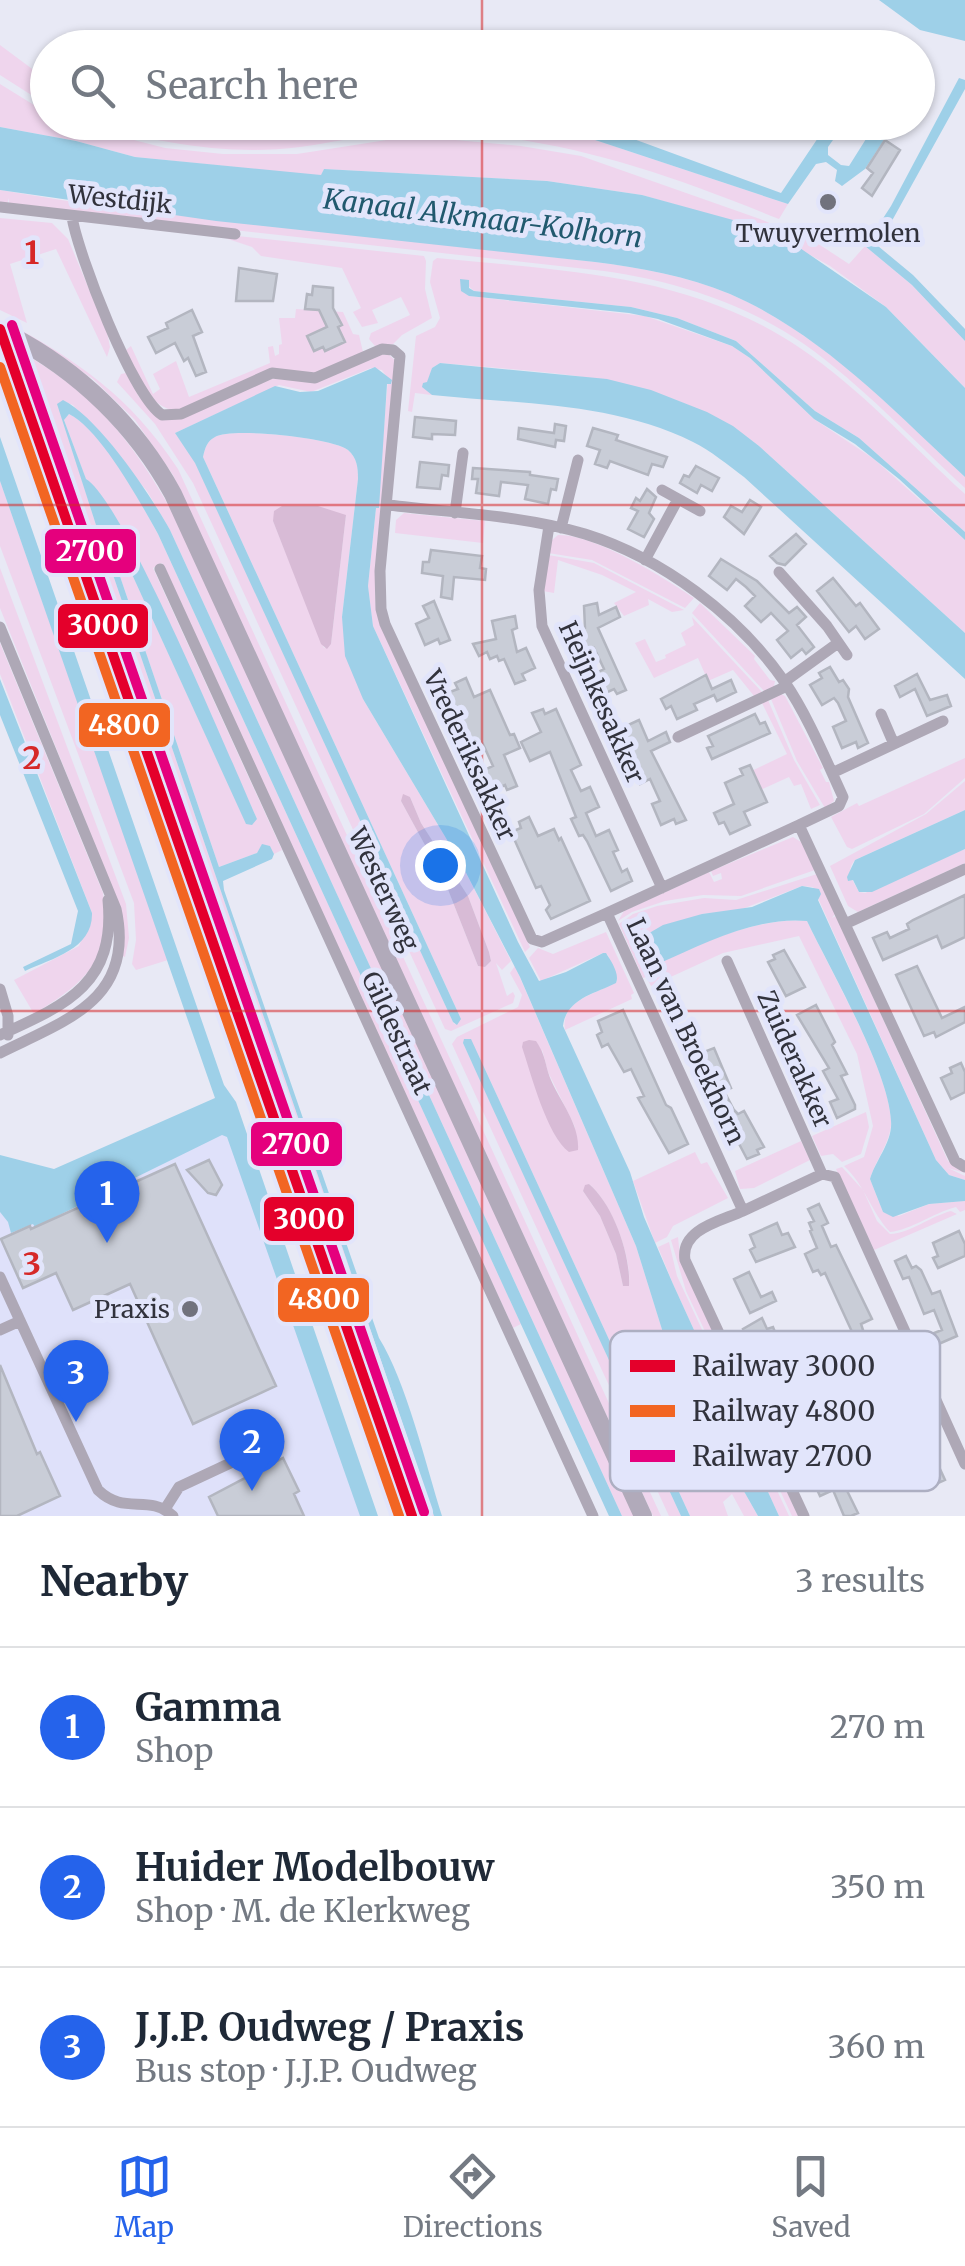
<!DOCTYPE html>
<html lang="en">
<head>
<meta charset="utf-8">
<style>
	body { margin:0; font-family:Merriweather,serif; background:#f2f2f3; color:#1f2937 }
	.you { position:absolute; left:440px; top:865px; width:35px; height:35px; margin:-25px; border:8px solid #fff; border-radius:50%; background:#1a73e8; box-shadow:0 0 0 15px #1a73e833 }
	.badge { display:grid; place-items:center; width:65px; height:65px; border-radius:50%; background:#2563eb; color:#fff; font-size:32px; font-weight:700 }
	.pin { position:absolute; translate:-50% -82px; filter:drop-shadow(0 2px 5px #0008) }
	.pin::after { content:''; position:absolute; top:52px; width:35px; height:30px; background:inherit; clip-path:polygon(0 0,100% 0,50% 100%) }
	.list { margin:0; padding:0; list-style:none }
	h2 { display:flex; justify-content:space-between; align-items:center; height:130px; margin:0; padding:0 40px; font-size:42px }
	h2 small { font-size:32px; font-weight:400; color:#747a83 }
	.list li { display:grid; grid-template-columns:65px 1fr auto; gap:30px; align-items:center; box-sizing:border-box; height:160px; padding:0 40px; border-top:2px solid #e0e1e3 }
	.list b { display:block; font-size:38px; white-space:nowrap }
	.list p { margin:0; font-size:32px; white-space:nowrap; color:#747a83 }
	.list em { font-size:32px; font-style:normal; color:#747a83 }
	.icon { flex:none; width:55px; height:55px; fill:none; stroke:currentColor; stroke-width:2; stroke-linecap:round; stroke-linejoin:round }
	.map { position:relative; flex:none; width:965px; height:1516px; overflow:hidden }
	.search { position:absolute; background:#fff; box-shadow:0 2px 8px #0004; left:30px; right:30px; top:30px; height:110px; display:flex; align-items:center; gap:25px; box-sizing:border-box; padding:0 35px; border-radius:55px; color:#747a83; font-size:38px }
	.sheet { height:610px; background:#fff }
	nav { display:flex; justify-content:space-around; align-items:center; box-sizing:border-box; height:140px; border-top:2px solid #e0e1e3; background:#fff; font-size:28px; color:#747a83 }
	nav a { display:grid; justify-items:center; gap:5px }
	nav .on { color:#2563eb }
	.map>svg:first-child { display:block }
</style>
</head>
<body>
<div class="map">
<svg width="965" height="1516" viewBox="0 0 965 1516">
	<rect width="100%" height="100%" fill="#e8e9f5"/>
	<!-- built -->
	<path fill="#dfe1fa" d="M225,1106L369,1516H0V1180L44,1182Z"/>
	<!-- green -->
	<path fill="#efd5ed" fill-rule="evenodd" d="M0,45L47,80V105L0,75Z
		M0,84L47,113L48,122L68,123L165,148L223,154H297L393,139L434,138L521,146L581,156L760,219L820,245L849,264L865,246L912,285L965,341V388L886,307L830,266L769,232L642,195L547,181L324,169L321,176L135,157L76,141L0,127Z
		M366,122H489L586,137L788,204L779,219C660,171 565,138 435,131C389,129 345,141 300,147C231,156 156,143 90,123H144L227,134L269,135Z
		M0,190L92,205L595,262C641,268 687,276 730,294C822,334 893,409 965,477V488C913,440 862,385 804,344C744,303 675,281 604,271L9,205V198L7,205L0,204Z
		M0,218L52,223L68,239L107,332L110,347L107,357L56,249L10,264L27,323L0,310Z
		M210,233L424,256L426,261L425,289L432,318L402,335L393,344L375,346L369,339L371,333L410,315L401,297L372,310L378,323L362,327L353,312L361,308L342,268L261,256L252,247Z
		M437,258C565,271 689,273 800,348C860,388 912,446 965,494V532L859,438L815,411L736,341L677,318L631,307L474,291L461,279L469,296L645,316L732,346L750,358L814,419L874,459L965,540V633L759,446C664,373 555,374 440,363L432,368L426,388L432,395L415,393L412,412L408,411L416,336L435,327L440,318L430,282L433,261Z
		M296,309L343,312L353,334L359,335L363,352L313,374L280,369L177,411C147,407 138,375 126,350L131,346L153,394L160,389L153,374L176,361L189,397L270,363L268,347L273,346L275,356L279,354V345L282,344L279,318H295Z
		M3,320C78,361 130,396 178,469L661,1516H653L173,475L135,420L93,379Z
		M0,341C106,394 141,454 196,554L637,1516H622L170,530L147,491L73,405L63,401L58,404L96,525L434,1516H403Z
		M378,354L389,355L396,361L375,583L376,609L530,947L525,952L373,626L368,586L376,508L379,507L377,506L388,379L382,370L371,368L311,392L279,385L175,433L195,462L454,1024L461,1019L203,457C205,448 207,441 215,437C231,427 333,438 348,450C357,458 358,467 358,479L342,617L363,699L462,865L511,961L502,970L496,963L507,996L513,992L515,996L513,1003L451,1031L445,1029L193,483L155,424L117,382L121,374L126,373L139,397L162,419L267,378L317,382ZM346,515L331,644L324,648L273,521ZM410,797L421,823L468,896L489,952L491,961L485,967L478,966L445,882L401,801Z
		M69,414C105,432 138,499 158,534L521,1324L513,1328L162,563L153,568L282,850L274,854L270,846L262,845L257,853L219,867L110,547L119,549L125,559L246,823L257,819L143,570L130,544L86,480L64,420Z
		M0,481L168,960L136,970L132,964L136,940L134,903L0,546Z
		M404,513L485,521L483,543L395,533L396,520Z
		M558,535C595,534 666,579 694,598L685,608L592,560L548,553L550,542Z
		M548,555L594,563L684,610L672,612L648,599L649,605L624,616L614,603L636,592L602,575L558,560L554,593L543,591Z
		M0,568L126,904L129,938L125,957L120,955L122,912L0,608Z
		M700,603L755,656L754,659L770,680L775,681L774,686L765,692L692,613Z
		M692,617L762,692L754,696L733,670L708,681L698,658L654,678L635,643L645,639L656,662L666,658L665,655L686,645L681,633L694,625Z
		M0,643L103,893C113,960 86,982 34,1014L14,980L79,946L92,913L0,674Z
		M781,694L785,696L823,768L820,770L826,782H829L834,801L825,808L797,761L771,699Z
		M768,700L794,760L820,805L811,809L801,784L794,786L789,777L758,791L741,776L787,754L762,703Z
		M965,758V778L924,814L852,849L847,847L831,817L857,803L859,806Z
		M965,781V810L855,860C845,871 853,881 859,892L865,893L965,849V863L858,912L848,906L830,866L926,814Z
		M793,837L801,842L815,870L741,896L703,895L665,901L632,912L618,921L624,911L709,872L714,882L722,879L721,873L713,876L711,871Z
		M817,874L835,914L832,918L836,916L948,1161L965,1173L948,1168L965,1176V1180L949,1175L936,1160L813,887L802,886L737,911L702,914L640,945L649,963C694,947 759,916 807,921C830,970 889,1071 891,1121C892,1140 875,1161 870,1179L883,1212L899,1216L929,1204L965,1201V1210L960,1212L956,1207C933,1213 911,1230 890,1232C871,1212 865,1185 844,1166L864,1157L873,1126L857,1054L799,936L723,953L651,986L646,977L643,978L619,924L633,914L657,906L704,898L736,900Z
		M606,932L634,993L631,995L632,999L565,1030C560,999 597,995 617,981L608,955L603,953L541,981L529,958L538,948L553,954Z
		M515,966L636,1246L674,1368L758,1516H744L732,1494L723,1502L728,1516H690L483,1065L463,1043L681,1516H669L452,1044L457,1037L518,1007L522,995L510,973ZM542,1049L548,1072L575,1127L570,1152C540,1130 544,1082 542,1049ZM589,1184C612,1203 632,1257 629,1286H623L616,1254L600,1216L583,1191Z
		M866,1112L869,1127L861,1154L842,1162L833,1154L821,1156L812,1136Z
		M801,1141L810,1160L754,1188L740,1189L735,1171Z
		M695,1152L701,1164L707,1162L728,1198L673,1226L667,1237L655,1243L633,1181Z
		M842,1167L863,1190L877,1221L890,1234C911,1233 931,1216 951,1211L957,1214L874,1250L836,1169Z
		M678,1237L680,1257L798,1516H792L686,1291L671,1240Z
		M669,1242L677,1276L789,1516H779L673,1284L658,1247Z"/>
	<!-- forest -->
	<path fill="#d8bbd6" d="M282,506H318L346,515L331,644L327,649L321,644L273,521L274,511Z
		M403,794L410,797L421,823L468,896L489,952L491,961L485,967L478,966L445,882L401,801Z
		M529,1040L536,1041C543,1051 545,1060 548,1072C556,1098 580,1121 578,1150L569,1152C547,1136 531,1074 522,1047L523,1042Z
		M589,1184C613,1204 631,1255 629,1286H623L616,1254L600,1216L583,1191L585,1185Z"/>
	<!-- water -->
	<path fill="#9ed0e8" d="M879,0H965V41L920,30Z
		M959,78L965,80V89L878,246L913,275L965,329V341L912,285L865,246L891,206Z
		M489,123H590L781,193L828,123H845L828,147V155L841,165L849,166L876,123H895L865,169L842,186L835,181L837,170L826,162L816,164L788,204L586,137Z
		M0,127L76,141L135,157L321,175L324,169L547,181L642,195L744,223L797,246L886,307L965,388V477C893,410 822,334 730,294C687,276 641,268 595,262L216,221L0,190Z
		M460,279L469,280V288L474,291L631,307L677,318L736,341L815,411L859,438L965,532V540L899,479L855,444L814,419L750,358L732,346L658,319L629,313L469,296L461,291Z
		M440,363L607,379L651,390L707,412L733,426L759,446L965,633V679L744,477C728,465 711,451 693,442C613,402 518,404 432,395L422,387L423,383L427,382L432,368Z
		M375,367L392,380L391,384H387L379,508H376L368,586L373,626L518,942L539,981L566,972L603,953H606C611,961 620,974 616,983C594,994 566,999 563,1026L630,1172L644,1217L673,1284L779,1516H758L674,1368L636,1246L520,977L462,865L363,699L345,656L342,617L358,479C358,467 357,458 348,450C333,438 231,427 215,437C207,441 205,448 203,457L461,1019L457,1025L453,1022L195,463L175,433L275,386L300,392L318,391Z
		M63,400C99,418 150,494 170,530L622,1516H609L158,534C140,502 101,430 69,414L64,420L86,479C124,501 232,763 257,819L252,825L246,824L125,559L119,549L110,547L219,867L257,853L262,844L270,846L274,854L272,859L223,881L224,890L379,1338C406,1381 426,1465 442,1516H434L96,525L57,404Z
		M0,437L224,1085L236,1102L378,1516H360L227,1137L222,1135L35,1227L33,1224L11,1233L8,1222L0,1212V1155L54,1169L215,1098L0,481Z
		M0,679L92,913C93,949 53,958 25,971L23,967L71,944L78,911L0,715Z
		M965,810V849L872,892H859L853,880L848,881L847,877L855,860Z
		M802,886L819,889L821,894L818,900L936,1160L949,1175L965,1180V1201L929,1204L893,1217L883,1212L870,1179C875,1161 893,1141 891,1121C889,1071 830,969 807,921C758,916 703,944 660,963H649L639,939L663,925L702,914L752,907Z
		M464,1039H471L483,1065L690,1516H681L492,1107L463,1043Z"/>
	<!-- building -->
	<path fill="#c9cdd7" stroke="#b3b6c0" stroke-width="2.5" d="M885,140L900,150L872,196L862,188L873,173L867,168Z
		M239,268L277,274L273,301H236Z
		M313,286L333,288V308L342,325L338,327L345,342L325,351L323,347L314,351L307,336L327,327L319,310L305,309L307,294L312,295Z
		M192,310L202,332L193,336L206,372L196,376L188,358L184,361L175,343L156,353L148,337L168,328L166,323Z
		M415,417L456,421L455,435L432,434V439L413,437Z
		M555,424L566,426L564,441L556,440L555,447L518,439L519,428L554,433Z
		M593,428L618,435L616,440L667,457L663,467L652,464L648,475L610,461L607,468L595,464L600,450L587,446Z
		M420,462L449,465L448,476L442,475L440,489L417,487Z
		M696,466L719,478L712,491L701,485L697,493L680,483L684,475L689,477Z
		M473,468L530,472V475L558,479L556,490L551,489L548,504L525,499L528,485L501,482L499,496L476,493L478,479H472Z
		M647,489L656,497L649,513L654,519L644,537L628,529L638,511L631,508L636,498L640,501Z
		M750,500L761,507L744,534L724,517L731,506L742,512Z
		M796,534L806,544L785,565L777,563L770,556Z
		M431,550L482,556L480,568L486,569L485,580L454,577L452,599L441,597L443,576L422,573L423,562H429Z
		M721,559L757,581L789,613L797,607L806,617L797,625L814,647L806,654L802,649L791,658L777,640L788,631L771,613L761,622L745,606L755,596L746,587L736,579L727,590L709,576Z
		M833,578L856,606L860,603L879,629L865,639L856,626L849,632L817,591Z
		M434,601L450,640L440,644L438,639L425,645L416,624L429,618L423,606Z
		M597,603L599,615L616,607L620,617L598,628L626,690L617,694L614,689L601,695L592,675L604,669L594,648L581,654L572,634L585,628L584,606Z
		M515,616L517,628L512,630L517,652L526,648L535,668L522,674L525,680L515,684L504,659L499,661L497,656L490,659L487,652L479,656L473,644L496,639L492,621Z
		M830,667L839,682L843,680L849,689L848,697L868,743L858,748L856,742L842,748L833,727L846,721L838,703L834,698L822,705L810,685L822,678L819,673Z
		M917,674L930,700L947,695L951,706L927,716L915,689L900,697L895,686Z
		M706,675L712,689L731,680L736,692L717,701L714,695L694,704L697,710L677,719L671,706L666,709L661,699Z
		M466,678L474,697L490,690L510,735L514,734L520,748L504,755L517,786L507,790L505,785L492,791L482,771L493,766L483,744L473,749L447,693L458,689L455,683Z
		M543,709L545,714L556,709L581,765L571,770L581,791L590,787L599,807L586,813L596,836L609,830L618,850L613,852L622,872L627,869L632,881L611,891L587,841L583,835L579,836L571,819L576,817L550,752L530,761L521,742L541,732L532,713Z
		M755,714L760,724L765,722L770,733L712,759L707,748L713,746L708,736Z
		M639,720L648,741L666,732L670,742L651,751L686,820L676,824L674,819L661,825L652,804L660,801L650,779L640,784L619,737L628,733L626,726Z
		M750,765L767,802L744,812L750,825L730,834L724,822L719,824L714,813L734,804L725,783L743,775L740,769Z
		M529,817L538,836L554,829L559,840L561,838L590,901L551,919L546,910L550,905L541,886L536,888L511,832L521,828L519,822Z
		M965,895V937L942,948L937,936L883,960L873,938L887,932L890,938L909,929L907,924L913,920Z
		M784,950L805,987L786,996L768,962L775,959L773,955Z
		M917,966L942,1018L965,1007V1022L936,1037L934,1032L924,1036L896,975Z
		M816,1005L835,1042L832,1045L847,1074L841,1076L855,1105V1109L837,1118L830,1102L838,1099L823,1071L829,1068L797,1015Z
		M623,1010L666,1105L671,1108L688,1144L669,1153L638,1098L644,1096L631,1069L624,1072L608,1044L602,1047L597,1035L602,1032L598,1021Z
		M714,1048L731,1088L724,1091L734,1110L738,1114L744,1111L764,1147L757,1150L759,1154L747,1159L716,1100L711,1097L696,1060V1055Z
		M961,1063L965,1072V1092L951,1099L941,1078L952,1073L950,1068Z
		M209,1160L222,1185L216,1195L208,1193L187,1170Z
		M175,1164L276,1386L193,1424L130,1284L73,1310L56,1273L23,1288L1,1239L30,1226L31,1229Z
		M819,1204L828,1223L822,1226L831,1247L836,1245L872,1319L861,1324L863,1330L853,1334L825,1273L821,1275L818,1270L813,1272L805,1254L817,1248L810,1231L812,1230L809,1223L814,1221L808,1209Z
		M777,1223L782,1235L788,1233L795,1247L756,1262L750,1250L755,1247L750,1235Z
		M959,1231L965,1244V1256L938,1268L933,1258L938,1256L933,1243Z
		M906,1256L912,1268L916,1266L921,1270L932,1294L940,1291L957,1336L934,1346L929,1335L942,1330L934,1310L924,1314L909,1277L903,1279L895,1261Z
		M749,1272L761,1297L772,1292L776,1301L750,1313L734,1279Z
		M762,1318L767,1329L773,1327L777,1337L772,1339L783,1363L763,1373L743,1329Z
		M885,1352L909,1408L912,1407L921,1427L918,1428L937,1470L940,1469L945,1480L923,1490L910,1470L895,1439L898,1437L880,1405L863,1362Z
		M0,1365L37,1454L40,1452L60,1496L17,1516H0Z
		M795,1380L807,1414L812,1422L818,1419L824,1431L814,1435L826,1461L831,1458L858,1513L851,1516H844L833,1490L820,1496L801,1454L805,1452L786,1423L792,1421L774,1389Z
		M283,1458L299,1491L294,1494L304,1516H218L209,1497Z"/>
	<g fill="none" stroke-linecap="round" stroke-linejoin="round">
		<!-- minor -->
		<path stroke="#aea8b6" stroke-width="11" d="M0,207L235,234
			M72,217C78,254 132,395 162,415L181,414L272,373L315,378L382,349L393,350L400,356L380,571L381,609L385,624L532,939L542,942L607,913
			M662,490L700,511
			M389,505C453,513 522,515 585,534C662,558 738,615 784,681C808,716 825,758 843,797L839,806L799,825
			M455,513L463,453
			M549,526L539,590L542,626L662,888
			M561,528L578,460
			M645,560L678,499
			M160,569L593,1516
			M779,572L827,626L847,655
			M0,627L116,909C136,1000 64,1021 0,1053
			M784,682L838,643
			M881,714L893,742
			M678,737L787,686
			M832,773L943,721
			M845,924L965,869
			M727,961L822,1174
			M0,989L8,1016V1035
			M0,1035C66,1005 116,984 108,900
			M743,1211L822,1174L835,1177L965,1464
			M0,1277L98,1490C125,1516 148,1493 173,1516
			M0,1330L20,1321
			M165,1509L179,1487L239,1459
			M804,1516L685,1260C680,1229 721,1221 743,1211L607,913L799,825L955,1161L965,1167"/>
		<!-- primary -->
		<path stroke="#b1aaba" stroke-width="18" d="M10,335C79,371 136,426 173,494L643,1516"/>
		<defs>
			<path id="rail-1" d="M0,329L412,1516"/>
			<path id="rail-2" d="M0,367L399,1516"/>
			<path id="rail-3" d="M12,325L424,1512"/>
		</defs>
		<!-- rail-1 casing -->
		<use href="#rail-1" stroke="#e2e5fb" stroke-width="18"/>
		<!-- rail-2 casing -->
		<use href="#rail-2" stroke="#e2e5fb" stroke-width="18"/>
		<!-- rail-3 casing -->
		<use href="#rail-3" stroke="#e2e5fb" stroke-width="18"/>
		<!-- rail-1 -->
		<use href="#rail-1" stroke="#e4002b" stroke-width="10"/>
		<!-- rail-2 -->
		<use href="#rail-2" stroke="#f26522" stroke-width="10"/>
		<!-- rail-3 -->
		<use href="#rail-3" stroke="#e5007d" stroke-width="10"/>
	</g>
	<!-- grid -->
	<path fill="none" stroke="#d62828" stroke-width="2.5" stroke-opacity="0.55" d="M482,0V48M482,122V1516M0,505H965M0,1011H965"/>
	<!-- markers -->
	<g fill="#71727d" stroke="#e2e5fb" stroke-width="4">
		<circle cx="828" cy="202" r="10"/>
		<circle cx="190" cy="1309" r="10"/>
	</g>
	<g text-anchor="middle" stroke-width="10" stroke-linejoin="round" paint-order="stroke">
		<!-- street labels -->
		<g font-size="25" fill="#31323c" stroke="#e2e5fb">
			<text transform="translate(120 199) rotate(6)" y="9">Westdijk</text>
			<text transform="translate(602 702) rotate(66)" y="9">Heijnkesakker</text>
			<text transform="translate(470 755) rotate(65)" y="9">Vrederiksakker</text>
			<text transform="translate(384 889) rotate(65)" y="9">Westerweg</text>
			<text transform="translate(686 1031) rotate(65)" y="9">Laan van Broekhorn</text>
			<text transform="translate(397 1033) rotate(65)" y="9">Gildestraat</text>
			<text transform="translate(795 1059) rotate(66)" y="9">Zuiderakker</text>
		</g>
		<!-- poi labels -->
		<g font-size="25" fill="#31323c" stroke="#e2e5fb">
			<text x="828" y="242">Twuyvermolen</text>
			<text x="170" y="1318" text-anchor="end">Praxis</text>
		</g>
		<!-- water labels -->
		<g font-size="28" font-style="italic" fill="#21596e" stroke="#e2e5fb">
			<text transform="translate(483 218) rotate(7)" y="10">Kanaal Alkmaar-Kolhorn</text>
		</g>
	</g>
	<!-- legend -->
	<rect x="610" y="1331" width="330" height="160" rx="15" fill="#e2e5fb" stroke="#adafc2" stroke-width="2.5"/>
	<rect x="630" y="1360" width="45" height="12" fill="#e4002b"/>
	<rect x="630" y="1405" width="45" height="12" fill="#f26522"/>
	<rect x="630" y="1450" width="45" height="12" fill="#e5007d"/>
	<g font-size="28" fill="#31323c">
		<text x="692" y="1376">Railway 3000</text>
		<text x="692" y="1421">Railway 4800</text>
		<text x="692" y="1466">Railway 2700</text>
	</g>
	<g font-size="32" text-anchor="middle" font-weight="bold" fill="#d62828" stroke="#e2e5fb" stroke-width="10" stroke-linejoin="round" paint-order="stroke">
		<text x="32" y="264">1</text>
		<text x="32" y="769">2</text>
		<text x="32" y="1275">3</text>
	</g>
	<g stroke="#e2e5fb" stroke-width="4">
		<rect x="43" y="527" width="95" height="48" rx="10" fill="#e5007d"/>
		<rect x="56" y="602" width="94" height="48" rx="10" fill="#e4002b"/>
		<rect x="77" y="701" width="95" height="48" rx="10" fill="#f26522"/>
		<rect x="249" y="1120" width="95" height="48" rx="10" fill="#e5007d"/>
		<rect x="262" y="1195" width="94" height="48" rx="10" fill="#e4002b"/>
		<rect x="276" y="1276" width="95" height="48" rx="10" fill="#f26522"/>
	</g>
	<g font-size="28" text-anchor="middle" font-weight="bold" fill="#fff">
		<text x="90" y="561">2700</text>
		<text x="103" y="635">3000</text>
		<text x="124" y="735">4800</text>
		<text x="296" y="1154">2700</text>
		<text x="309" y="1229">3000</text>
		<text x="324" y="1309">4800</text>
	</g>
</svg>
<div class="you"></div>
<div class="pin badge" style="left:107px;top:1243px">1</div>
<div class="pin badge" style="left:252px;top:1491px">2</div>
<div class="pin badge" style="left:76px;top:1422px">3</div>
<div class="search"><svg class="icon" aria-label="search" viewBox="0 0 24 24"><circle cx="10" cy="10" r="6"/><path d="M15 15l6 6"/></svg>Search here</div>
</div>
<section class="sheet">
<h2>Nearby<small>3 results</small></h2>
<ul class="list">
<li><span class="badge">1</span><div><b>Gamma</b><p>Shop</p></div><em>270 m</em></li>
<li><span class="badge">2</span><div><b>Huider Modelbouw</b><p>Shop · M. de Klerkweg</p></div><em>350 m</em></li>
<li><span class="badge">3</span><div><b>J.J.P. Oudweg / Praxis</b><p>Bus stop · J.J.P. Oudweg</p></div><em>360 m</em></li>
</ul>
</section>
<nav>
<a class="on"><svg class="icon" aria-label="map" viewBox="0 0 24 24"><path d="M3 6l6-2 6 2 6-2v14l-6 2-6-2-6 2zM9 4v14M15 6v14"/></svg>Map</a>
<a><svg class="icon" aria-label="directions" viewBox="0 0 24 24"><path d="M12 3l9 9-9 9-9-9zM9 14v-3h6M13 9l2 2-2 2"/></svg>Directions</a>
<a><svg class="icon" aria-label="saved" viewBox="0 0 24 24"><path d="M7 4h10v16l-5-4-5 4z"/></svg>Saved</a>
</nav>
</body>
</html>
